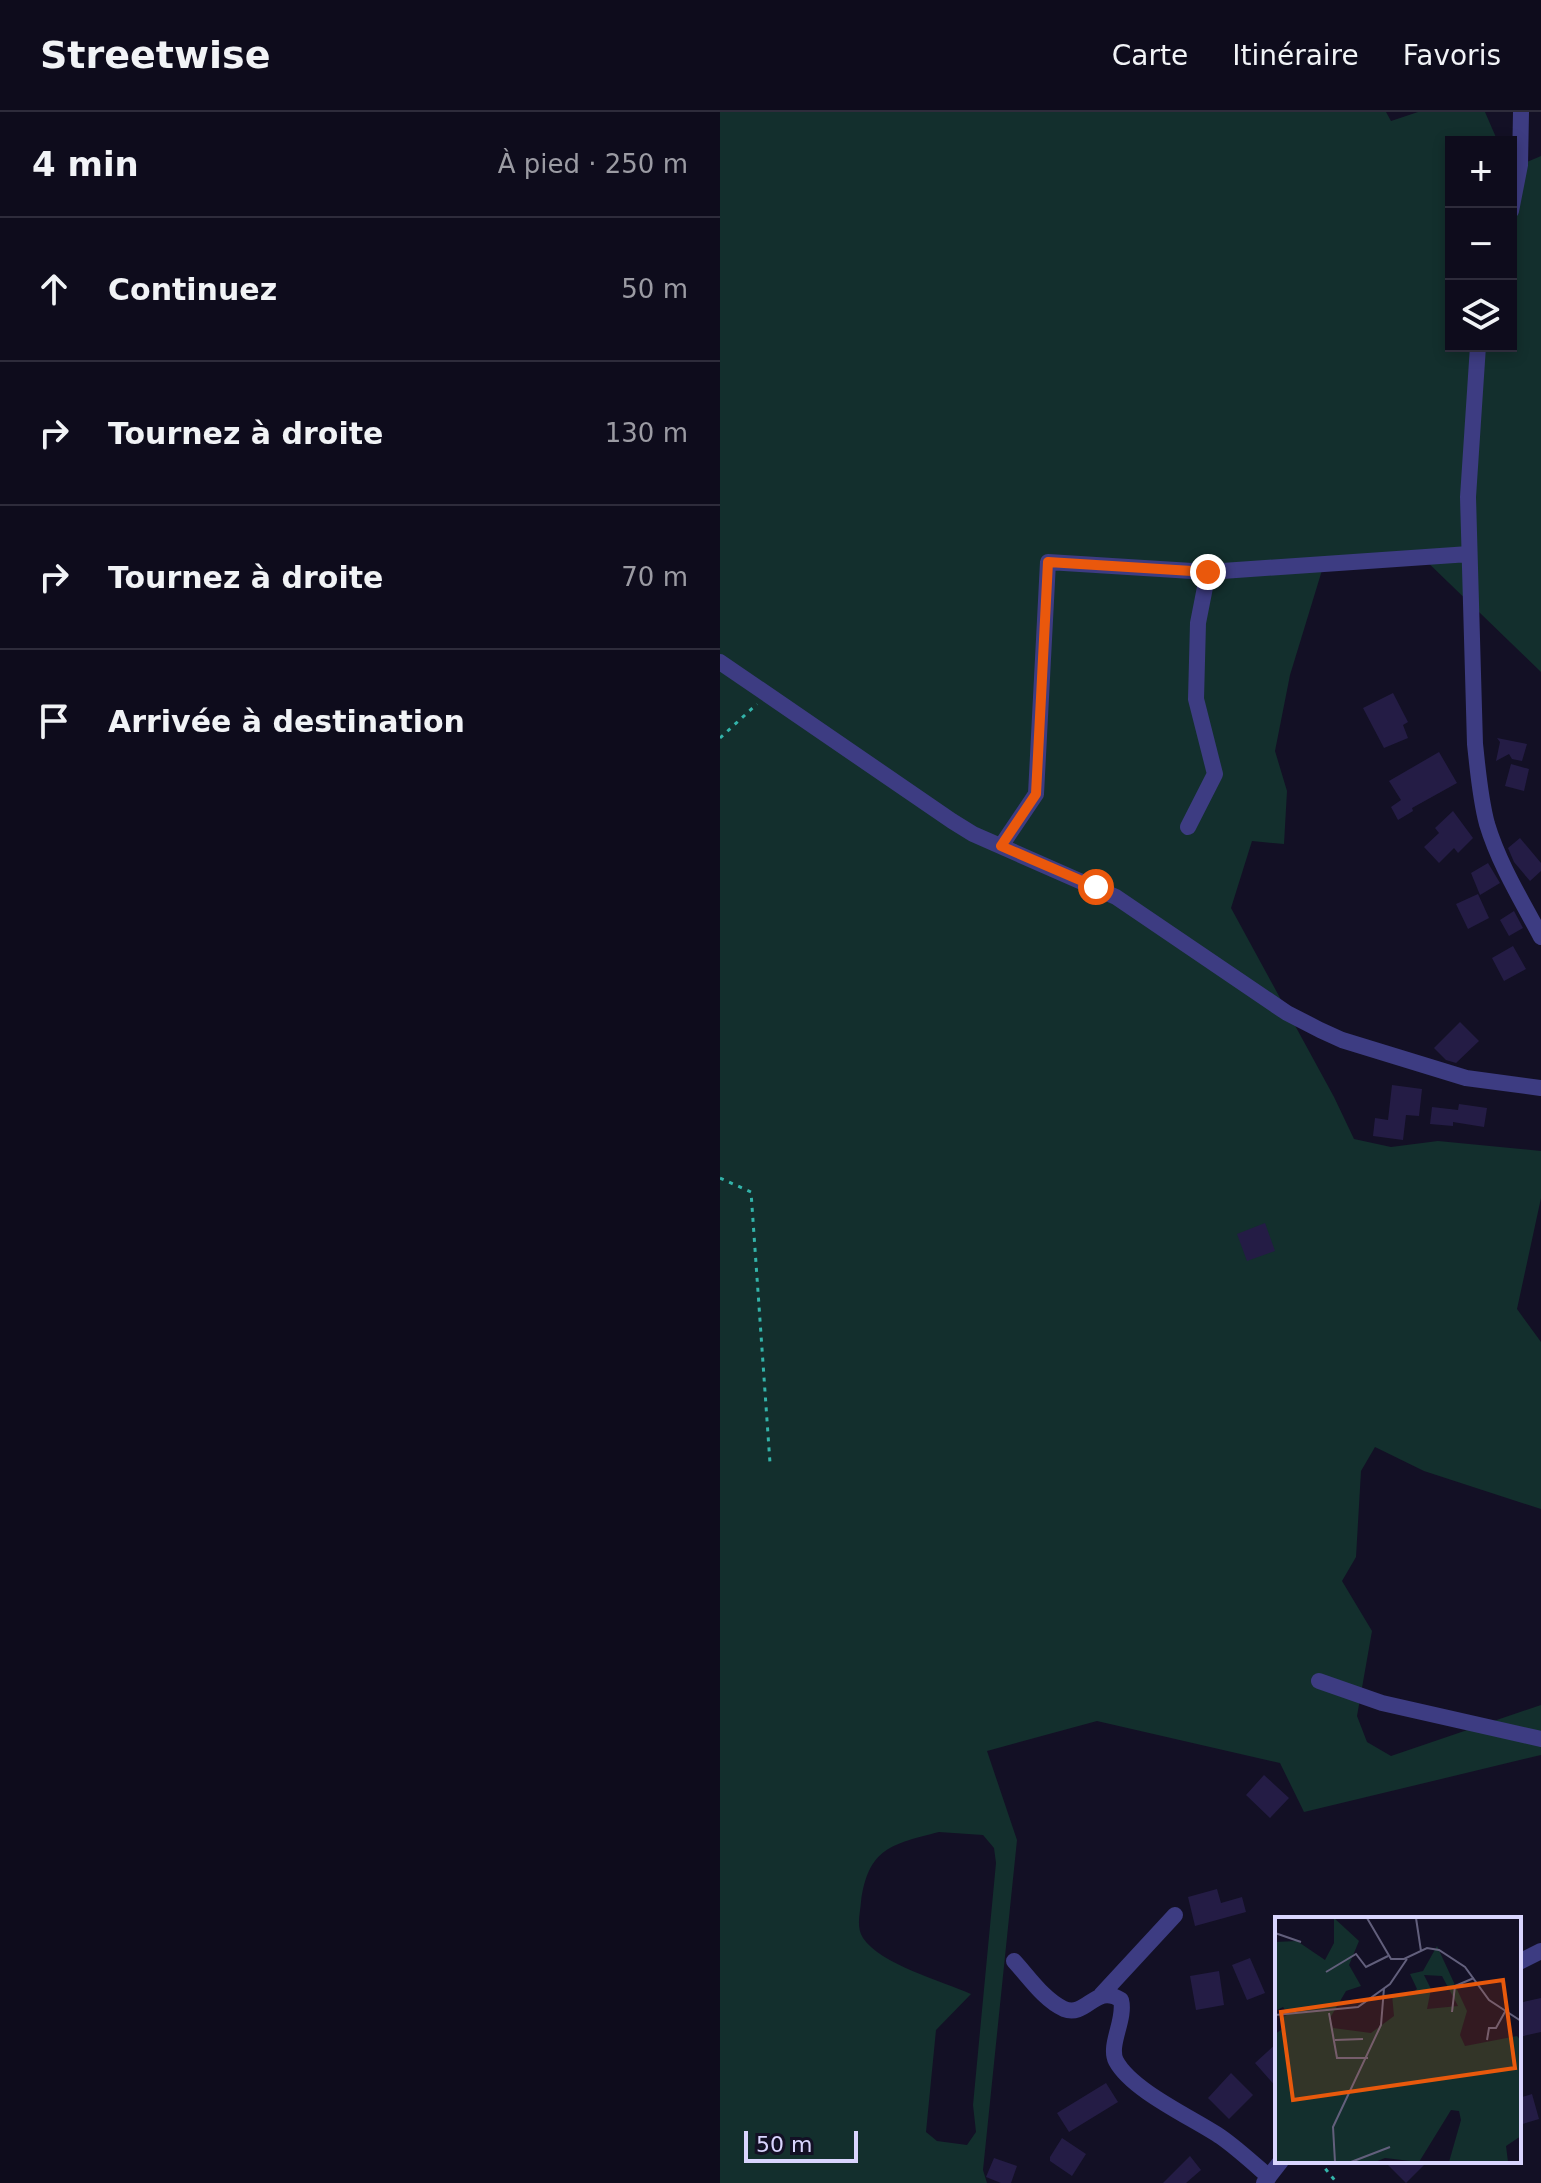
<!DOCTYPE html>
<html lang="fr">
<head>
<meta charset="utf-8">
<style>
	body { margin:0; font-family:"DejaVu Sans",sans-serif; background:#171525; color:#f1f3f6 }
	.controls { position:absolute; right:24px; top:24px; display:grid; overflow:hidden; border-radius:0px; box-shadow:0 4px 12px #0003 }
	.controls button { width:72px; height:72px; display:grid; place-items:center; padding:0; border:0; border-bottom:2px solid #2e2c3b; background:#0e0c1c; color:#f1f3f6; font:40px sans-serif }
	.scale { position:absolute; left:24px; bottom:20px; width:114px; box-sizing:border-box; padding-left:8px; border:4px solid #d9d5fe; border-top:0; font-size:22px; line-height:28px; white-space:nowrap; color:#d9d5fe; -webkit-text-stroke:6px #131025; paint-order:stroke }
	.stop { position:absolute; width:24px; height:24px; margin:-18px; border:6px solid #ea580c; border-radius:50%; background:#fff }
	.stop.end { background:#ea580c; border-color:#fff; box-shadow:0 2px 8px #0008 }
	.list { margin:0; padding:0; list-style:none }
	h2 { display:flex; justify-content:space-between; align-items:center; height:104px; margin:0; padding:0 32px; font-size:34px }
	h2 small { font-size:26px; font-weight:400; color:#9b9ba3 }
	.list li { display:grid; grid-template-columns:52px 1fr auto; gap:24px; align-items:center; box-sizing:border-box; height:144px; padding:0 32px; border-top:2px solid #2e2c3b }
	.list b { display:block; font-size:30px; white-space:nowrap }
	.list em { font-size:26px; font-style:normal; color:#9b9ba3 }
	.icon { flex:none; width:44px; height:44px; fill:none; stroke:currentColor; stroke-width:2; stroke-linecap:round; stroke-linejoin:round }
	.map { position:relative; flex:none; width:821px; height:2071px; overflow:hidden }
	header { display:flex; align-items:center; gap:48px; box-sizing:border-box; height:112px; padding:0 40px; background:#0e0c1c; border-bottom:2px solid #2e2c3b }
	header strong { font-size:38px }
	nav { display:flex; gap:44px; margin-inline-start:auto; font-size:28px }
	main { display:flex }
	aside { flex:1; background:#0e0c1c }
	.map>svg:first-child { display:block }
</style>
</head>
<body>
<header>
<strong>Streetwise</strong>
<nav><a>Carte</a><a>Itinéraire</a><a>Favoris</a></nav>
</header>
<main>
<aside>
<h2>4 min<small>À pied · 250 m</small></h2>
<ul class="list">
<li><svg class="icon" aria-label="ahead" viewBox="0 0 24 24"><path d="M12 20V5M6 11l6-6 6 6"/></svg><div><b>Continuez</b></div><em>50 m</em></li>
<li><svg class="icon" aria-label="right" viewBox="0 0 24 24"><path d="M7 20v-9h11M14 6l5 5-5 5"/></svg><div><b>Tournez à droite</b></div><em>130 m</em></li>
<li><svg class="icon" aria-label="right" viewBox="0 0 24 24"><path d="M7 20v-9h11M14 6l5 5-5 5"/></svg><div><b>Tournez à droite</b></div><em>70 m</em></li>
<li><svg class="icon" aria-label="arrive" viewBox="0 0 24 24"><path d="M6 21V4h12l-3 4 3 4H6"/></svg><div><b>Arrivée à destination</b></div></li>
</ul>
</aside>
<div class="map">
<svg width="821" height="2071" viewBox="0 0 821 2071">
	<rect width="100%" height="100%" fill="#131025"/>
	<!-- green -->
	<path fill="#132f2d" fill-rule="evenodd" d="M0,0H666L671,9L698,0H765L778,30H731V234H791V61L800,53L821,44V560L698,441L603,455L570,563L555,639L567,679L564,732L532,729L511,796L614,985L634,1027L671,1035L718,1029L821,1039V1086L797,1197L821,1230V1397L704,1359L655,1335L641,1359L636,1445L622,1469L652,1519L637,1604L647,1630L671,1644L821,1593V1643L584,1700L560,1651L377,1609L267,1639L297,1728L263,2058L267,2071H0ZM219,1720L263,1723L274,1736L276,1751L253,1993L256,2020L247,2033L217,2029L206,2020L216,1918L251,1882C222,1869 160,1852 143,1826C136,1815 140,1802 141,1790C148,1736 172,1732 219,1720Z"/>
	<!-- building -->
	<path fill="#241c45" d="M673,581L688,610L683,613L688,626L664,636L643,596Z
		M777,626L807,632L802,649L792,647L789,642L776,649L780,630Z
		M719,640L737,671L692,696L693,699L678,708L671,695L681,688L669,669Z
		M791,652L809,657L804,679L785,674Z
		M733,699L753,726L738,741L734,736L719,751L704,735L719,721L715,716Z
		M800,726L821,751V759L810,769L794,750L788,736Z
		M768,751L780,771L760,783L751,761Z
		M758,782L769,806L748,817L736,792Z
		M794,799L803,816L789,824L780,808Z
		M793,834L806,857L784,869L772,846Z
		M740,910L759,929L736,951L726,948L714,936Z
		M672,973L702,977L699,1004L686,1003L683,1028L653,1024L655,1006L668,1008Z
		M739,992L767,996L764,1015L733,1010V1014L710,1012L712,995L738,998Z
		M545,1111L555,1139L527,1149L517,1122Z
		M544,1663L569,1686L550,1706L526,1683Z
		M497,1777L501,1791L522,1785L526,1800L475,1814L468,1785Z
		M530,1846L545,1881L527,1888L512,1853Z
		M499,1859L504,1893L476,1898L470,1864Z
		M821,1886V1920L799,1925V1891Z
		M557,1931V1976L535,1951Z
		M511,1961L533,1983L509,2007L488,1986Z
		M386,1971L398,1990L349,2020L337,2001Z
		M812,1982L819,2007L799,2013V1986Z
		M342,2026L366,2042L352,2064L330,2049V2045Z
		M470,2044L481,2058L466,2071H443Z
		M274,2046L297,2054L291,2071H281L266,2065Z
		M664,2049H708L686,2071Z"/>
	<g fill="none" stroke-linecap="round" stroke-linejoin="round">
		<!-- path -->
		<path stroke="#33b3a9" stroke-width="3" stroke-dasharray="4 6" stroke-linecap="butt" d="M0,626L37,592
			M0,1066L31,1080L50,1351
			M599,2049L617,2071"/>
		<!-- minor -->
		<path stroke="#3d3c82" stroke-width="16" d="M791,99L800,53L801,0
			M758,234L748,385L755,632C758,659 760,686 767,712C779,752 802,789 821,825
			M0,550L232,709L253,722L396,785L567,901L600,918L622,928L746,966L821,976
			M468,715L495,662L476,587L478,511L488,460
			M281,734L316,682L328,450L488,460L749,442
			M599,1569L662,1591L821,1627
			M294,1849C308,1864 324,1888 344,1897C367,1906 375,1871 401,1888C406,1907 388,1933 396,1949C412,1979 473,2006 501,2025C518,2037 533,2051 549,2065
			M799,1850L821,1839
			M381,1883L455,1803
			M544,2071L561,2049"/>
	</g>
	<g fill="none" stroke-linecap="round" stroke-linejoin="round">
		<!-- route -->
		<path stroke="#ea580c" stroke-width="10" d="M376,775L281,734L316,682L328,450L488,460"/>
	</g>
	<!-- overview -->
	<g transform="translate(555 1805)">
		<rect width="246" height="246" fill="#131025"/>
		<path d="M59,1L84,24L74,48L86,69L71,74L55,101L58,111L96,116L119,99L117,78L134,79L142,72L135,57L148,54L162,29L192,94L185,118L190,129L242,119L246,124V219L231,229L233,245H174L186,203L184,194L176,193L144,245L110,241L100,245H0V117L9,111L5,102L13,97L8,90L0,94V25L22,24L50,43L59,26ZM149,58L167,59L183,89L152,92L156,72Z" fill="#132f2d" fill-rule="evenodd"/>
		<path fill="none" stroke="#625f7c" stroke-width="2" d="M92,1L116,42H129L152,31L164,33L190,50L214,83L246,104M141,1L146,34M0,16L26,25M51,55L81,37L91,50L113,39M177,95L180,69L199,61M54,96L62,141H93M0,98L83,90L115,67L132,42M60,123L88,122M212,123L214,111H221L231,93M60,245L58,210L106,108L109,71M76,245L115,230"/>
		<path fill="#e8590c" fill-opacity="0.15" stroke="#e8590c" stroke-width="4" d="M228,63L240,151L18,183L6,95Z"/>
		<rect width="246" height="246" fill="none" stroke="#d9d5fe" stroke-width="4"/>
	</g>
</svg>
<div class="controls">
<button>+</button>
<button>−</button>
<button><svg class="icon" aria-label="layers" viewBox="0 0 24 24"><path d="M12 4l9 5-9 5-9-5zM3 14l9 5 9-5"/></svg></button>
</div>
<div class="scale">50 m</div>
<div class="stop" style="left:376px;top:775px"></div>
<div class="stop end" style="left:488px;top:460px"></div>
</div>
</main>
</body>
</html>
